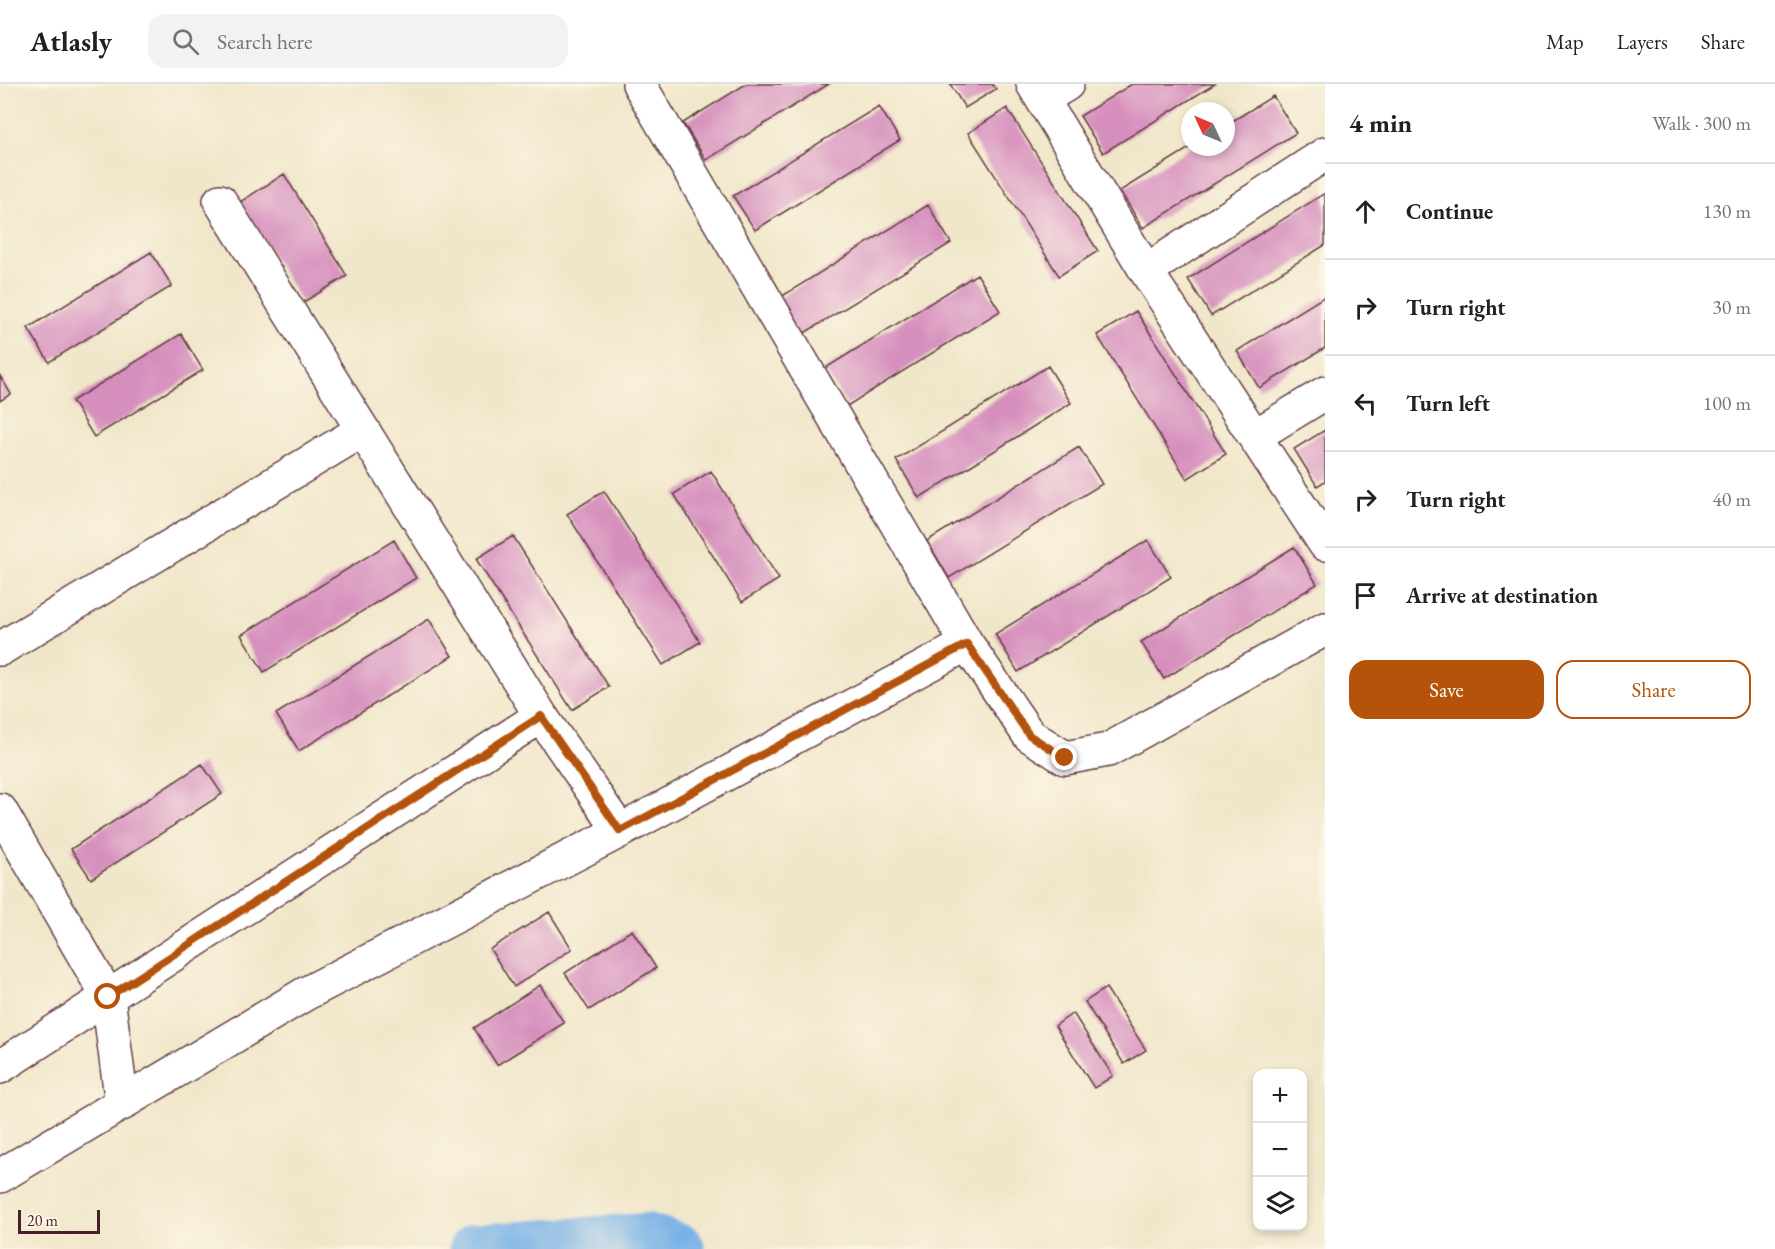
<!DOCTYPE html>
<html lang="en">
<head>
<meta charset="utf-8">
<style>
	body { margin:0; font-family:"EB Garamond",serif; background:#f2f2f2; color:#202124 }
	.controls { position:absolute; right:18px; bottom:18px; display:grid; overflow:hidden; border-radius:12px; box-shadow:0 3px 9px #0003 }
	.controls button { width:54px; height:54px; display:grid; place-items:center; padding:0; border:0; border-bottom:2px solid #e0e0e0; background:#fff; color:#202124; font:30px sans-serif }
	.compass { position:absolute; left:1181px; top:18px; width:54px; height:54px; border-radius:50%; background:#fff; box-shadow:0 3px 9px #0003; rotate:314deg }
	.scale { position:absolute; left:18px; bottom:15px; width:82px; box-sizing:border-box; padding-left:6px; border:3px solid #4a1f2b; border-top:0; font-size:16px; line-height:21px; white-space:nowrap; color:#4a1f2b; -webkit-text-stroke:4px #fcf5e5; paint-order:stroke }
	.stop { position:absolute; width:18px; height:18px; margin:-14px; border:4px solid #b45309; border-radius:50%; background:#fff }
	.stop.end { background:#b45309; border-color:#fff; box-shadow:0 2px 6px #0008 }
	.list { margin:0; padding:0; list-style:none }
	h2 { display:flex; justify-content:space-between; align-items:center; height:78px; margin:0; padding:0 24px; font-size:26px }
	h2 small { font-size:20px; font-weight:400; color:#757577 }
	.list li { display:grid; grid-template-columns:39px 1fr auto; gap:18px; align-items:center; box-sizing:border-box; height:96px; padding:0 24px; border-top:2px solid #e0e0e0 }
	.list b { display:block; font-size:22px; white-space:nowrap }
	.list em { font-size:20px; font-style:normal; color:#757577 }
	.actions { display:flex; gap:12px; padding:18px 24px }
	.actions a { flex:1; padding:14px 0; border:2px solid #b45309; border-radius:18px; text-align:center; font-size:21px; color:#b45309 }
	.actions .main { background:#b45309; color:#fff }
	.icon { flex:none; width:33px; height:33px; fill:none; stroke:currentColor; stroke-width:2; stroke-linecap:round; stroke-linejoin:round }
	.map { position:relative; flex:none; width:1325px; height:1165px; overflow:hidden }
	header { display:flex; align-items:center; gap:36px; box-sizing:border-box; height:84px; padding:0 30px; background:#fff; border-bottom:2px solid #e0e0e0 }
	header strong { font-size:28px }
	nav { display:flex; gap:33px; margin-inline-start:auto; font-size:21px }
	.search { width:420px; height:54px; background:#f2f2f2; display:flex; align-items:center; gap:15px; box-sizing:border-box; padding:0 21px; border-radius:18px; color:#757577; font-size:22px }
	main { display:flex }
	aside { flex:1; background:#fff }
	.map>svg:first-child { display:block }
</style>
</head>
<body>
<header>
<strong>Atlasly</strong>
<div class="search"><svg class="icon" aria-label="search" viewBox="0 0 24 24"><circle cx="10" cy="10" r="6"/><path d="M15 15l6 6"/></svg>Search here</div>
<nav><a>Map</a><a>Layers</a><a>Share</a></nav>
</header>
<main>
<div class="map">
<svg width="1325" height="1165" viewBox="0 0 1325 1165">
	<rect width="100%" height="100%" fill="#fcf5e5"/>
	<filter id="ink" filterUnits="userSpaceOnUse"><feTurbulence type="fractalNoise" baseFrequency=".0167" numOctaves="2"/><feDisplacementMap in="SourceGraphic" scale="12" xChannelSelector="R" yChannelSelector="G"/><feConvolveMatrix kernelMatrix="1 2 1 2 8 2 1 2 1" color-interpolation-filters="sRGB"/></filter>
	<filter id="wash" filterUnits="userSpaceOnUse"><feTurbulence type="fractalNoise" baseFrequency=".008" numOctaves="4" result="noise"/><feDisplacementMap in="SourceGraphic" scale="24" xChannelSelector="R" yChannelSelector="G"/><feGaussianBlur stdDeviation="1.35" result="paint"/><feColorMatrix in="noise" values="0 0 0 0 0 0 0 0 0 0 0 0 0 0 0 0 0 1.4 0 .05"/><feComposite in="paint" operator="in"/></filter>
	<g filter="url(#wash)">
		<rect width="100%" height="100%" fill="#f0e6c9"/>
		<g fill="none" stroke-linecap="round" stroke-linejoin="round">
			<!-- river -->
			<path stroke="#75b0e6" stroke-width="50" d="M474,1165L647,1154L680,1165"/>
		</g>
		<g id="blocks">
			<!-- building -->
			<path fill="#d68fbd" d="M746,0H829L706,76L683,39Z
				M950,0H992L996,5L965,24Z
				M1132,0H1215L1103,69L1080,32Z
				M1273,12L1296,49L1143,144L1120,107L1191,63H1226V41Z
				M879,22L900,56L755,146L733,112Z
				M1007,24L1098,167L1059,192L968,49Z
				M284,90L347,192L302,219L240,118Z
				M1325,109V161L1211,232L1188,195Z
				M928,121L951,159L798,253L776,216Z
				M151,168L172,202L49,278L28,244Z
				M977,190L1000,227L847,322L824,285Z
				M1325,212V264L1259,304L1237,267Z
				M1136,227L1226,370L1187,395L1097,251Z
				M181,250L203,286L94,353L72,317Z
				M1048,282L1071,319L919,414L896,376Z
				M0,292L11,310L0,317Z
				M1325,346V397L1317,402L1294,365Z
				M1079,363L1102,400L949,494L927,457Z
				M711,387L779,495L742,518L674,410Z
				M604,407L700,558L663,581L567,430Z
				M513,452L609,603L572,626L476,475Z
				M394,456L416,494L264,588L241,551Z
				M1148,456L1171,493L1018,588L995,550Z
				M1294,463L1317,500L1164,595L1141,558Z
				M429,535L452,572L299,667L276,630Z
				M202,680L222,710L91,795L71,765Z
				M549,828L572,865L514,903L490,865Z
				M632,846L656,884L589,926L565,889Z
				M540,901L564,939L497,981L474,944Z
				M1106,904L1146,966L1124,980L1085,918Z
				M1073,929L1113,992L1094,1004L1055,942Z"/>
		</g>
	</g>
	<g filter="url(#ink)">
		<use href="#blocks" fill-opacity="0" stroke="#633d43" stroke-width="1.5"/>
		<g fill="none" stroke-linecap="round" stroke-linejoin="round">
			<defs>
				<path id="minor" d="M639,0L967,560L1029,651L1065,674L1108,666L1325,545
					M1033,0L1146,187L1325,460
					M1042,15L1067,0
					M220,117L541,632L620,747
					M1146,187L1325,70
					M1255,352L1325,309
					M0,565L363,346
					M0,726L108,913L122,1020
					M0,983L541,632
					M0,1092L305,910L620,747L967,560"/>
			</defs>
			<!-- minor casing -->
			<use href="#minor" stroke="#633d43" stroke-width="36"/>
			<!-- minor -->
			<use href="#minor" stroke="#fff" stroke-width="33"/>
		</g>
	</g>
	<g fill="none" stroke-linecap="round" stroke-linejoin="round" filter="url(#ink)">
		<!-- route -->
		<path stroke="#b45309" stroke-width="8" d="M108,913L541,632L620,747L967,560L1029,651L1065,674"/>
	</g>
</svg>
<div class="controls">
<button>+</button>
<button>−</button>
<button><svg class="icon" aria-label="layers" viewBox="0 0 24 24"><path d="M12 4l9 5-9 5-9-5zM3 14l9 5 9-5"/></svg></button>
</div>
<svg class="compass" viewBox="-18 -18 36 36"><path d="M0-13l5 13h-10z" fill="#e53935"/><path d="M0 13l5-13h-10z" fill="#757577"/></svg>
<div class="scale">20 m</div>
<div class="stop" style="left:108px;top:913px"></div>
<div class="stop end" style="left:1065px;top:674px"></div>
</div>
<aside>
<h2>4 min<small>Walk · 300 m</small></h2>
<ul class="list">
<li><svg class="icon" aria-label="ahead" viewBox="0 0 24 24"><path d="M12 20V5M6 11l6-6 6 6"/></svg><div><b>Continue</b></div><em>130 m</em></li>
<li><svg class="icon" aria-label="right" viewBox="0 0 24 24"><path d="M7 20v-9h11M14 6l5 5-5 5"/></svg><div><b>Turn right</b></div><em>30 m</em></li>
<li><svg class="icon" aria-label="left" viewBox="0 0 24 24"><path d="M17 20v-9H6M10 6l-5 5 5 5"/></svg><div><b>Turn left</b></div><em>100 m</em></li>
<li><svg class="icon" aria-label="right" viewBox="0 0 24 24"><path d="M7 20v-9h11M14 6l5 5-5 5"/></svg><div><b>Turn right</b></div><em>40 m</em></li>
<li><svg class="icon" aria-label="arrive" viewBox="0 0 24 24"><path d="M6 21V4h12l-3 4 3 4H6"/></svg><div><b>Arrive at destination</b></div></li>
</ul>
<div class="actions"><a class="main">Save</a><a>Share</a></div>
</aside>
</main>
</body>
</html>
